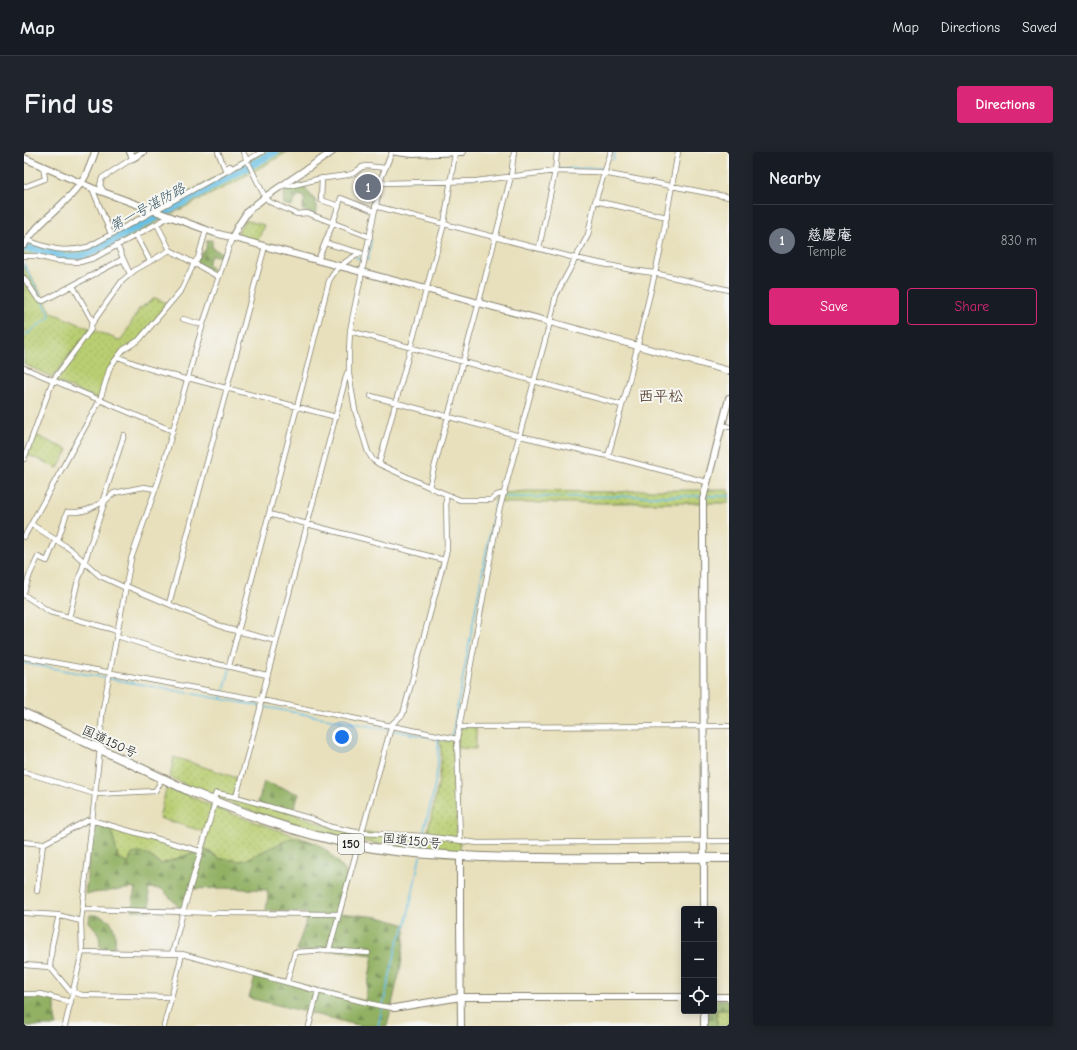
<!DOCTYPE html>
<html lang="en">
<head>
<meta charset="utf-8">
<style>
	body { margin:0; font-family:"Comic Neue","Klee One",sans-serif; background:#20242c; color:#f1f3f6 }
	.controls { position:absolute; right:12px; bottom:12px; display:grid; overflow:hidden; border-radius:4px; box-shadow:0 2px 10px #0003 }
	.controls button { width:36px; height:36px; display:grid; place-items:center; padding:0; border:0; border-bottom:1px solid #363941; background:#171b24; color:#f1f3f6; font:20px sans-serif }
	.you { position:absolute; left:318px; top:585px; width:14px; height:14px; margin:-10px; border:3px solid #fff; border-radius:50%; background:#1a73e8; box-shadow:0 0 0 6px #1a73e833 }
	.badge { display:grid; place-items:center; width:26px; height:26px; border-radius:50%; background:#db2777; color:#fff; font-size:13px; font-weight:700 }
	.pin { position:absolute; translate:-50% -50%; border:2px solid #fff; box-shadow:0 1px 4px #0006 }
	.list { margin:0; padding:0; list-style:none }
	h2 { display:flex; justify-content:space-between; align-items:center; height:52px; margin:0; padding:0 16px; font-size:17px }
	h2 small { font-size:13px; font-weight:400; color:#9ea1a6 }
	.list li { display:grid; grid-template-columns:26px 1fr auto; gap:12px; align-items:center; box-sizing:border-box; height:72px; padding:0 16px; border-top:1px solid #363941 }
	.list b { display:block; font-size:15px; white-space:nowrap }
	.list p { margin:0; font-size:13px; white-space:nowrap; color:#9ea1a6 }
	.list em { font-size:13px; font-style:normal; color:#9ea1a6 }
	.actions { display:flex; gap:8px; padding:12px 16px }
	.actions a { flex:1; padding:9px 0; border:1px solid #db2777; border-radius:4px; text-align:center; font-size:14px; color:#db2777 }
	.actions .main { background:#db2777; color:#fff }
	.icon { flex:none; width:22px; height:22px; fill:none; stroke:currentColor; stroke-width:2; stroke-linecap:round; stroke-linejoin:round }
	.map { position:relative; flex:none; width:705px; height:874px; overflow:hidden; border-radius:4px }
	header { display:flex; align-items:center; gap:24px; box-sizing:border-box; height:56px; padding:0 20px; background:#171b24; border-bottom:1px solid #363941 }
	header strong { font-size:19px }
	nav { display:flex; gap:22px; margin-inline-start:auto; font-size:14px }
	.intro { display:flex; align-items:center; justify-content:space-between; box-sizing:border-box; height:96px; padding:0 24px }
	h1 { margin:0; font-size:28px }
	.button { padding:10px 18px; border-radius:4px; background:#db2777; color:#fff; font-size:14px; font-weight:700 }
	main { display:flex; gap:24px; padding:0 24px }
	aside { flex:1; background:#171b24; border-radius:4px; box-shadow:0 2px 10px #0003 }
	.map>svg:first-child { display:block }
</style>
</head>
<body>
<header>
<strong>Map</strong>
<nav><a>Map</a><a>Directions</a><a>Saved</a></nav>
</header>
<div class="intro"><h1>Find us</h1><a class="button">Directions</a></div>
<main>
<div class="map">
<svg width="705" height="874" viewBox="0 0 705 874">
	<defs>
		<pattern id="grass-dots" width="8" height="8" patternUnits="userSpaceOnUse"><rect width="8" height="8" fill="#b9ce72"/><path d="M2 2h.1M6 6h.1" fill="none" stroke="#9eb062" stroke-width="1.8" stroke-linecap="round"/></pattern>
		<pattern id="forest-firs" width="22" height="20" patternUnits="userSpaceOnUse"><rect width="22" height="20" fill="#92b164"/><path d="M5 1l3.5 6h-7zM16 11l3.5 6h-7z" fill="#768f52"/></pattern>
	</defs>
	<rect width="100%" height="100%" fill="#f6f6f2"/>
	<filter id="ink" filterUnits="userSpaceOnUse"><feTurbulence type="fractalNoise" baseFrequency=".025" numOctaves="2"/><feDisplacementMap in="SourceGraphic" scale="8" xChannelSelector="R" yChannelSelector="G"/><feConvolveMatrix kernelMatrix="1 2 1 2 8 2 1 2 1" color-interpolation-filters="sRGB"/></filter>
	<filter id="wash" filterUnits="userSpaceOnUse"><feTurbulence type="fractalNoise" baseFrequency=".012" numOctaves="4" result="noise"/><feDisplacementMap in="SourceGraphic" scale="16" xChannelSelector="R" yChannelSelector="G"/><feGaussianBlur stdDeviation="0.9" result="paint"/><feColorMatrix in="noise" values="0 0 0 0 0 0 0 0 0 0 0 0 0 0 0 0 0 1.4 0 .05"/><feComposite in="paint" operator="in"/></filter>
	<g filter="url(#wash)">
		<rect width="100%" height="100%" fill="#e8e0bc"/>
		<!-- grass -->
		<path fill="url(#grass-dots)" stroke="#6a7547" d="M238,0H263L211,30L143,64L117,80L60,108L42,110L0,104V88L36,98L64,95Z
			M221,68L240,73L234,89L213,84L216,76Z
			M0,112L28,161L97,189L115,157L131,146L143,151L115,188L99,198L86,215L76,248L29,228L59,186L28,225L0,212Z
			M9,282L44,298L34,316L2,302Z
			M618,338H705V351H480L469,347L478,341L503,339L595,340Z
			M435,575H452V597L433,596Z
			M414,586L432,588L433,686L419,684L436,688V704L419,703L302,683L265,673L176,640L146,625L150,605L213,626L209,647L268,661L307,675L337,681L407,682L404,679C408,657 424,606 414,586Z
			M143,633L191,656L292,691L267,686L219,709L197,707L188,701L180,697L184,681L135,666Z
			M87,676L171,700L137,712L126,704L104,712L94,706Z
			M692,858H705V874H693Z"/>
		<!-- forest -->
		<path fill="url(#forest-firs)" stroke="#576640" d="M281,32L282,38L292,49V59L291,62L278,58L281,45L274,43L268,54L259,52L260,41L265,35Z
			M183,88H188V96L202,103L198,105L188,103L183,112L188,116L189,120L171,110L182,97Z
			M240,630L275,642L268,661L234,651Z
			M69,671L87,676L94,706L104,712L108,702C119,698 128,706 137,712L180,698L197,707L219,709L267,686L292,691L302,698L320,717L323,724L315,761L355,765L382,773L377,813L363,874H338L225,846L232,822L341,849L349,803L311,798L272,799L282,770L283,761L242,758L244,744L243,738L200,736L165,737L159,760L138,737L124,736L127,759L108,758L111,736L61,742Z
			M66,763C87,762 93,775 91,794L84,798L76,795C76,783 74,779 65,770Z
			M0,842L31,846V867L33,874H0Z
			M693,848H705V858H692L693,874H683L684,859H690V849Z"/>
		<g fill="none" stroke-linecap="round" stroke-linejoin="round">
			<!-- stream -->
			<path stroke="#67c0e5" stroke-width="1.5" d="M589,8L591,0
				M533,17L578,16
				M359,29L360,27L442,26L468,25
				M332,106L344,108L347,88
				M0,112L26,163V165L0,184
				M681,344H705
				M481,345L677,344
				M0,511L422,588L426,587
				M198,547L206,516
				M428,584L471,353L474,347L477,345
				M398,699L400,678L409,643L414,613V586
				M354,874L374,789L382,773L396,704"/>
			<!-- river -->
			<path stroke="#67c0e5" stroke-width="8" d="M0,96C18,97 35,107 53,105C58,104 63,102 68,100L251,0"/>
		</g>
	</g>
	<g filter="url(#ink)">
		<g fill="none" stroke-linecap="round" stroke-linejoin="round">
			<defs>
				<path id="minor" d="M194,0L201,17L206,14
					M219,0L241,45L246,50L273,62L283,61L346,85
					M368,0L358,24L329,163L326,179L325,200V222L331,258L344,300L349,308L355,312L405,335L436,348H467L473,343L481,341
					M298,26L297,48L315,54
					M356,31L452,29L531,19L574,20L705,45
					M260,33L266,34L294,27L324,23L330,21L338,15L343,14L361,16
					M0,35L21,27L19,14
					M68,36L87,82
					M80,40L76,33L78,26L109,6
					M571,49L643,65
					M351,54L551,106L608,118L630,121L705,138
					M133,72L146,98
					M112,83L126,109
					M3,88C26,97 40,101 64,95L238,0
					M301,91L337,101
					M93,93L106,122
					M515,96L531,19L533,0
					M0,104H13L33,109L56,110L70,106L145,65
					M294,108L309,71L317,46L350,59
					M0,126L14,147L19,149L99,107
					M49,134L69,170
					M159,167L179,173
					M326,179L598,253
					M94,205L123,216L164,228
					M0,216L149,279
					M164,226L312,265
					M347,244L496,284L584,304L683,330
					M698,273L705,275
					M584,304L605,229L636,100L654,0
					M0,307L29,228L67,177V173L98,129L111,118L146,98L195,125
					M355,312L420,72L431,1
					M405,335L455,150L487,24L490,0
					M78,351L100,283
					M245,362L420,408
					M7,372L46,397L76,424L102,436
					M0,385L76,248L86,215L99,198L115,188L158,137L170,111L174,106L182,78
					M34,388L43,360H54L63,358L81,349L90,341L120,335L131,337
					M102,434L201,476L252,489
					M0,440L6,422L14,405L23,409L32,387
					M0,443L26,460L94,479
					M145,452L241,94
					M45,466L53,432L81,349
					M93,484L152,503L243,523
					M0,505L237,548L433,587L475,359L526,170L532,143L564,83L570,53L587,0
					M205,514L273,255L305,129C312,115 323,108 337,101
					M435,575L705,574
					M433,587L436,688
					M0,620L71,642L131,639L135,633L137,626
					M212,645L236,557L237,548L323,221
					M189,649L192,641L212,645L288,667L307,675L337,681L400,684L454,691L705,689
					M0,690L19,692L64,668H67L176,699
					M13,739L19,692
					M59,757L197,761L314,762
					M0,761L33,763L57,769
					M305,798L368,572L379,562L423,398L422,342
					M58,800L158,802L294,839L357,854L370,856
					M148,802L159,760L191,650
					M0,813L26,815L46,839L58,843L147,845
					M26,815L28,793L35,763
					M263,830L271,800L305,798L344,801
					M0,842H16L47,850
					M41,874L58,800L57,769L76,597L78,562L107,407L135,327L179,172L208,86
					M140,874L158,802
					M285,874L294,839"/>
				<path id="tertiary" d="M106,0L109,6L119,0
					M372,0L389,2L438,0
					M0,6L68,36L191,81L526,170L705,219
					M208,86L214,74L224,59L241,45L308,0
					M0,93C15,68 41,54 57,31C64,22 67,11 71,0
					M436,704V773L437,874
					M680,757L679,347L705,246
					M690,845H705
					M370,856L437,845H660
					M680,859V874"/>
				<path id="trunk" d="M0,561L163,638C218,661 274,682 333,693C374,701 417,703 459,705C541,708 623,705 705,706"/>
			</defs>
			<!-- minor casing -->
			<use href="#minor" stroke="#827e6c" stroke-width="6"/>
			<!-- tertiary casing -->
			<use href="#tertiary" stroke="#827e6c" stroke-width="8"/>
			<!-- trunk casing -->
			<use href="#trunk" stroke="#827e6c" stroke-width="10"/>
			<!-- minor -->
			<use href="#minor" stroke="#fff" stroke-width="4.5"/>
			<!-- tertiary -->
			<use href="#tertiary" stroke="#fff" stroke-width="6"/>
			<!-- trunk -->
			<use href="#trunk" stroke="#fff" stroke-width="8"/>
		</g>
	</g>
	<g text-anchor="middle" stroke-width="4" stroke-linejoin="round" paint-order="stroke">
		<!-- shield labels -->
		<rect fill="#f6f6f2" stroke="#5d5d5c" stroke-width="1" x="314" y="682" width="26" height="20" rx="3"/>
		<g font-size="12" font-weight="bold" fill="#1c1c1c">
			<text x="327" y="696">150</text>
		</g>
		<!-- street labels -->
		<g font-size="13" fill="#1c1c1c" stroke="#f6f6f2">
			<text transform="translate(86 589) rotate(25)" y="5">国道150号</text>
			<text transform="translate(388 688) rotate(6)" y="5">国道150号</text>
		</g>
		<!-- water labels -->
		<g font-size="14" font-style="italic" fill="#365562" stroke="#f6f6f2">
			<text transform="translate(123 55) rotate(-29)" y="5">第一号湛防路</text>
		</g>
		<!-- quarter labels -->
		<g font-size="15" font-weight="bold" fill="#614c3c" stroke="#f6f6f2">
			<text x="637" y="249">西平松</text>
		</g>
	</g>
</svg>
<div class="controls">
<button>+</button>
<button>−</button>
<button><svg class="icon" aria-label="locate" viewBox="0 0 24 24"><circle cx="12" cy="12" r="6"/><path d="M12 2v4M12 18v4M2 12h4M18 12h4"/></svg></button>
</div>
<div class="you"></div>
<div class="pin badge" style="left:344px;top:35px;background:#6b7280">1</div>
</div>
<aside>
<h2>Nearby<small></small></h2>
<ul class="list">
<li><span class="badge" style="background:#6b7280">1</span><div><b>慈慶庵</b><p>Temple</p></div><em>830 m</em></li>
</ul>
<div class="actions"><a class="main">Save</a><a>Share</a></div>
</aside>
</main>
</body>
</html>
